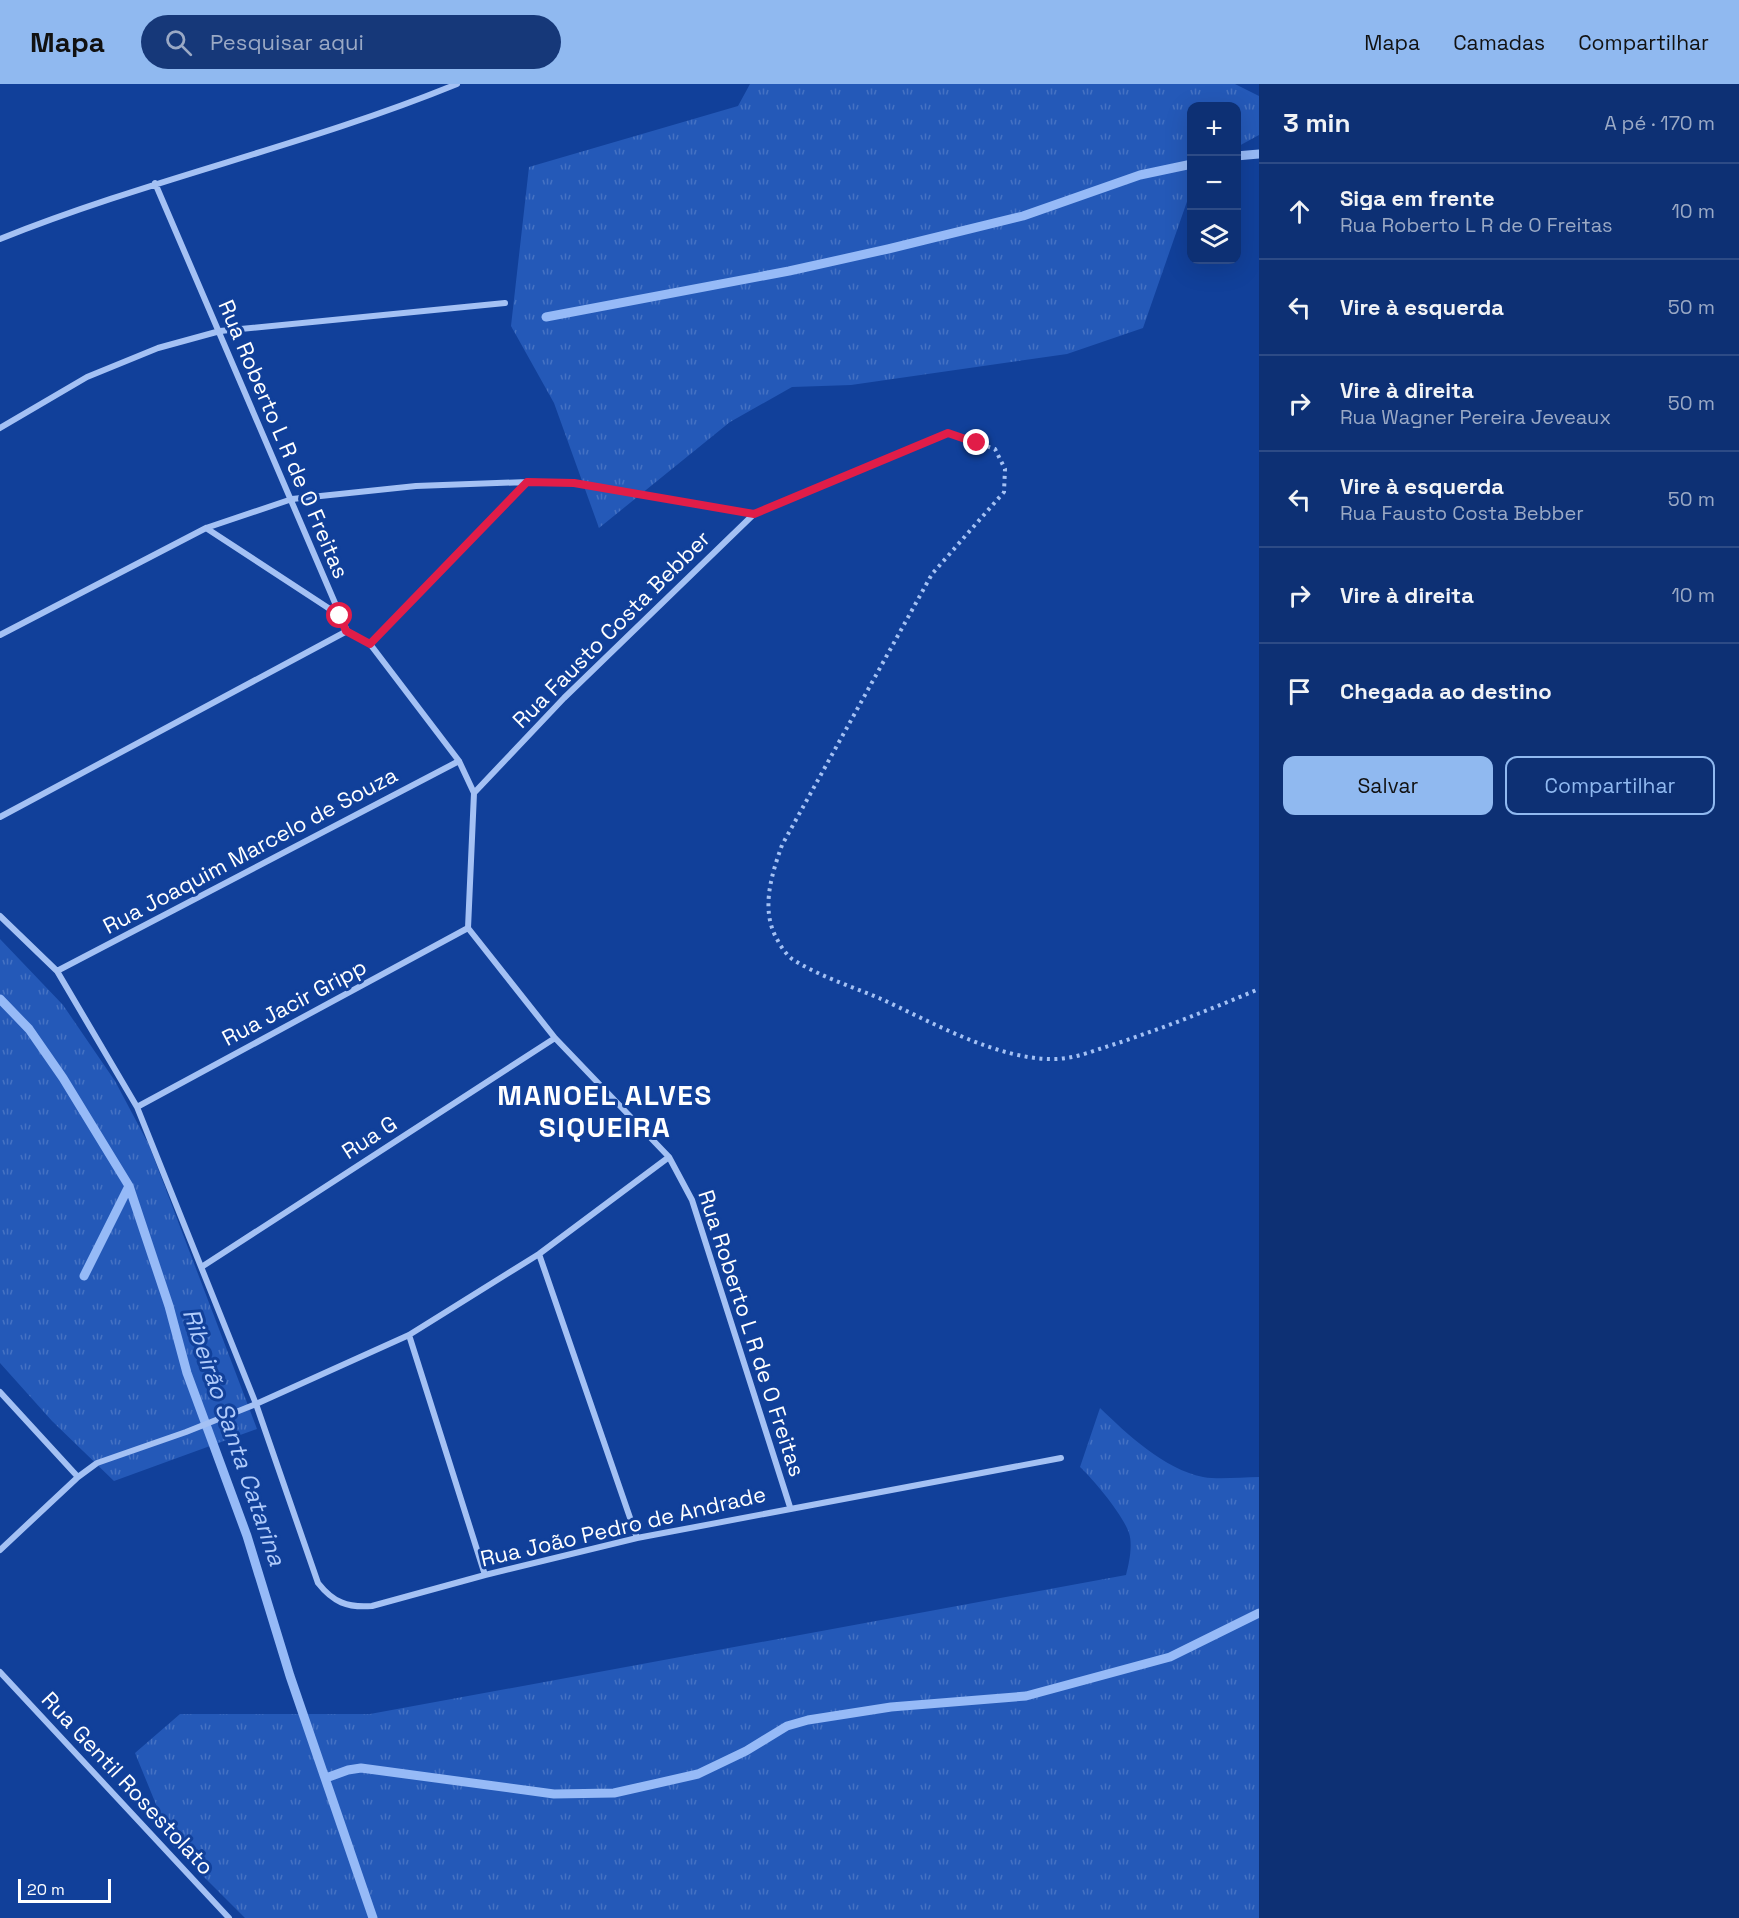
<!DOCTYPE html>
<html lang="pt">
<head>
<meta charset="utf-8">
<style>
	body { margin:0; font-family:"Space Grotesk",sans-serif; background:#163879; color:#f1f3f6 }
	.controls { position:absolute; right:18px; top:18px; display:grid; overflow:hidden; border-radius:12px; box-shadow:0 6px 24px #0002 }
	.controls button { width:54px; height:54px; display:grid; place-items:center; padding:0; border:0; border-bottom:2px solid #2d4b86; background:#0d3074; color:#f1f3f6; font:30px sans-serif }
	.scale { position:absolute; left:18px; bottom:15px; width:93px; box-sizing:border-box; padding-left:6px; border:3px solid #fff; border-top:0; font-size:16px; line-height:21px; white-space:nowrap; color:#fff; -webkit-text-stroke:4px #11409a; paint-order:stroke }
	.stop { position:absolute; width:18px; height:18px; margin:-14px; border:4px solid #e11d48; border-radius:50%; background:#fff }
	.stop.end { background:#e11d48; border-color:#fff; box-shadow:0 2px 6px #0008 }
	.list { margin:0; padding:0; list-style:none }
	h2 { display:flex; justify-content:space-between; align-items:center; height:78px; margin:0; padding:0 24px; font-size:26px }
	h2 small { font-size:20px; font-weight:400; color:#9aa9c5 }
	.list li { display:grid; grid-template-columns:39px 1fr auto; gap:18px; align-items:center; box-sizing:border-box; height:96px; padding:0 24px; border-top:2px solid #2d4b86 }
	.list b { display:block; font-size:22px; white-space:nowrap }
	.list p { margin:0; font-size:20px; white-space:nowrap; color:#9aa9c5 }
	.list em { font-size:20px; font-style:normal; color:#9aa9c5 }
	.actions { display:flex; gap:12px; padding:18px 24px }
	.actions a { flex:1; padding:14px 0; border:2px solid #90b9f0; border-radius:12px; text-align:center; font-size:21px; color:#90b9f0 }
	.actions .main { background:#90b9f0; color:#111 }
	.icon { flex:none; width:33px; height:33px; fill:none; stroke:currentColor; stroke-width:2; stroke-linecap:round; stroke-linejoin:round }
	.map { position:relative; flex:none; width:1259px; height:1834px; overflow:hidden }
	header { display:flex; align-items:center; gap:36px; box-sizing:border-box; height:84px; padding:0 30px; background:#90b9f0; color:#111 }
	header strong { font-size:28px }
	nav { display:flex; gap:33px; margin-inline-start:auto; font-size:21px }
	.search { width:420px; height:54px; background:#163879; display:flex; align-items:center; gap:15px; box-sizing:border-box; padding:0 21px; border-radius:33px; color:#9aa9c5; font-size:22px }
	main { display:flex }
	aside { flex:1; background:#0d3074 }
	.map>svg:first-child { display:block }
</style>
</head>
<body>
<header>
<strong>Mapa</strong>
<div class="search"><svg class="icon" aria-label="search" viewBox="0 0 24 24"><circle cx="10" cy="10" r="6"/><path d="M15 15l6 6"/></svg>Pesquisar aqui</div>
<nav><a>Mapa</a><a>Camadas</a><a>Compartilhar</a></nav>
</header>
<main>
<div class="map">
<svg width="1259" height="1834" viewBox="0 0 1259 1834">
	<defs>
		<pattern id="grass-tufts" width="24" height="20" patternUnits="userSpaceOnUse" patternTransform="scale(1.5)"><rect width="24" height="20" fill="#2459b8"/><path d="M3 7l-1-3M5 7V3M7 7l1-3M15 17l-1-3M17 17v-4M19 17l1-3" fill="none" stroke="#4572c3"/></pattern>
	</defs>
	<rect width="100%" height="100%" fill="#11409a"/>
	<!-- grass -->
	<path fill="url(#grass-tufts)" d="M750,0H1235L1259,12V51L1237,63L1236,22H1192L1191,106L1143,244L1067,270L851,301L792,303L730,338L599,444L554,319L511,242L529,83L738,22Z
		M0,855L63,921L115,997L149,1061L257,1345L114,1397L52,1337L0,1279Z
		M1100,1324C1127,1350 1164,1385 1203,1393C1220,1396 1241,1393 1259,1393V1834H245L173,1762L135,1669L180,1630H370L1126,1491C1129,1480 1133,1461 1129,1449C1123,1431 1094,1396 1080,1383Z"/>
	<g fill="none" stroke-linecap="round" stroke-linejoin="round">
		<!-- stream -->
		<path stroke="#96baf7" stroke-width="9" d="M1236,72L1259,70
			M546,233L789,187L888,165L1023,132L1140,91L1192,80
			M0,915L29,945L63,994L129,1102L169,1222L187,1289L247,1452L290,1592L373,1834
			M84,1192L129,1102
			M326,1694L348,1686L361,1684L554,1710L614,1709L698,1690L746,1667L787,1642L808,1636L891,1623L1026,1612L1170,1573L1259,1529"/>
		<!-- path -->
		<path stroke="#a4c1f4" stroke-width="4" stroke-dasharray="3 4.5" stroke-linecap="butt" d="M966,355L995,365L1005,385L1004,408L932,490L782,761C771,792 760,827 778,857C781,863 787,871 792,875C819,892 850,902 879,914C930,937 997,976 1054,975C1075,975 1095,966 1115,960C1164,944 1211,925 1259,905"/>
		<!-- minor -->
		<path stroke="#a4c1f4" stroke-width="6" d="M155,99L347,547L370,560L459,677L474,709L468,844L555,954L669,1073L692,1116L790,1423
			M0,155C149,95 308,61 457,0
			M0,344L87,293L158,264L220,247L505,219
			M206,444L339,531
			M0,551L206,444L292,415L416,402L527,398L574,399L754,430
			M370,560L527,398
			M474,709L564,614L754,430L948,349
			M0,733L347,547
			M0,832L57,887L137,1023L256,1320L318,1499C333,1518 347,1524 372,1522L485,1491L637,1454L1061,1374
			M57,887L459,677
			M137,1023L468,844
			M539,1170L637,1454
			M203,1182L555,954
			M409,1251L485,1491
			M0,1308L78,1393
			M0,1466L78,1393L97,1379L186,1348L256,1320L409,1251L539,1170L669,1073
			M0,1588L229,1834"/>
	</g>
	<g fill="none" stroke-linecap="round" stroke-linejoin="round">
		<!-- route -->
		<path stroke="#e11d48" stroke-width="8" d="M340,532L346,547L370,560L527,398L574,399L754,430L948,349L977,359"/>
	</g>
	<g text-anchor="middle" stroke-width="6" stroke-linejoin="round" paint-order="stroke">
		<!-- street labels -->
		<g font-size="22" fill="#fff" stroke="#11409a">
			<text transform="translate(284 355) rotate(67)" y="8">Rua Roberto L R de O Freitas</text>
			<text transform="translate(611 545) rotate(-45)" y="8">Rua Fausto Costa Bebber</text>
			<text transform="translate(250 766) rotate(-28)" y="8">Rua Joaquim Marcelo de Souza</text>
			<text transform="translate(294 918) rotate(-28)" y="8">Rua Jacir Gripp</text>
			<text transform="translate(369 1053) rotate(-33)" y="8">Rua G</text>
			<text transform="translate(752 1249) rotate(72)" y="8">Rua Roberto L R de O Freitas</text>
			<text transform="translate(623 1442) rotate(-13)" y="8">Rua João Pedro de Andrade</text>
			<text transform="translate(128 1699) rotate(47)" y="8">Rua Gentil Rosestolato</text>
		</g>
		<!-- water labels -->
		<g font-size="24" font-style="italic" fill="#b0cbfb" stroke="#11409a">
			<text transform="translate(234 1353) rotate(71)" y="8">Ribeirão Santa Catarina</text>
		</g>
		<!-- district labels -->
		<g font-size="28" font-weight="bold" letter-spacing="1.5" fill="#fff" stroke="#11409a">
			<text x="605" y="1021">MANOEL ALVES<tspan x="605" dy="32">SIQUEIRA</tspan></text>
		</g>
	</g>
</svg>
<div class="controls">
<button>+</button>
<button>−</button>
<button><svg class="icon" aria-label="layers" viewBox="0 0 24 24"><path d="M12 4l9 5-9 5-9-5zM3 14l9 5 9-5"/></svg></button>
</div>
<div class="scale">20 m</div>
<div class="stop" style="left:340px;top:532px"></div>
<div class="stop end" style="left:977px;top:359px"></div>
</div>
<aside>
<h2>3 min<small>A pé · 170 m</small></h2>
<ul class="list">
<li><svg class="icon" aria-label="ahead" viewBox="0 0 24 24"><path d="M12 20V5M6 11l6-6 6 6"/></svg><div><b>Siga em frente</b><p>Rua Roberto L R de O Freitas</p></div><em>10 m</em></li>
<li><svg class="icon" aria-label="left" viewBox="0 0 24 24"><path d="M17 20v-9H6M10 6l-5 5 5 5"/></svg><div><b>Vire à esquerda</b></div><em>50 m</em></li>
<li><svg class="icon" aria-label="right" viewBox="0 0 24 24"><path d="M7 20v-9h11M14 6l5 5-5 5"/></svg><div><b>Vire à direita</b><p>Rua Wagner Pereira Jeveaux</p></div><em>50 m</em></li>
<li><svg class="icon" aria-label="left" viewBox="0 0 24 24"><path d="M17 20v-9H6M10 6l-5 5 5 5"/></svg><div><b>Vire à esquerda</b><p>Rua Fausto Costa Bebber</p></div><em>50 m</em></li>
<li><svg class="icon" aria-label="right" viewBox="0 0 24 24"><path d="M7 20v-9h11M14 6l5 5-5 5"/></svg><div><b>Vire à direita</b></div><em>10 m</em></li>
<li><svg class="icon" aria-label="arrive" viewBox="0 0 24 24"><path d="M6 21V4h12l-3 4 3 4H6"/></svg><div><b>Chegada ao destino</b></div></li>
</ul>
<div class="actions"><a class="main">Salvar</a><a>Compartilhar</a></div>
</aside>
</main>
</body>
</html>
